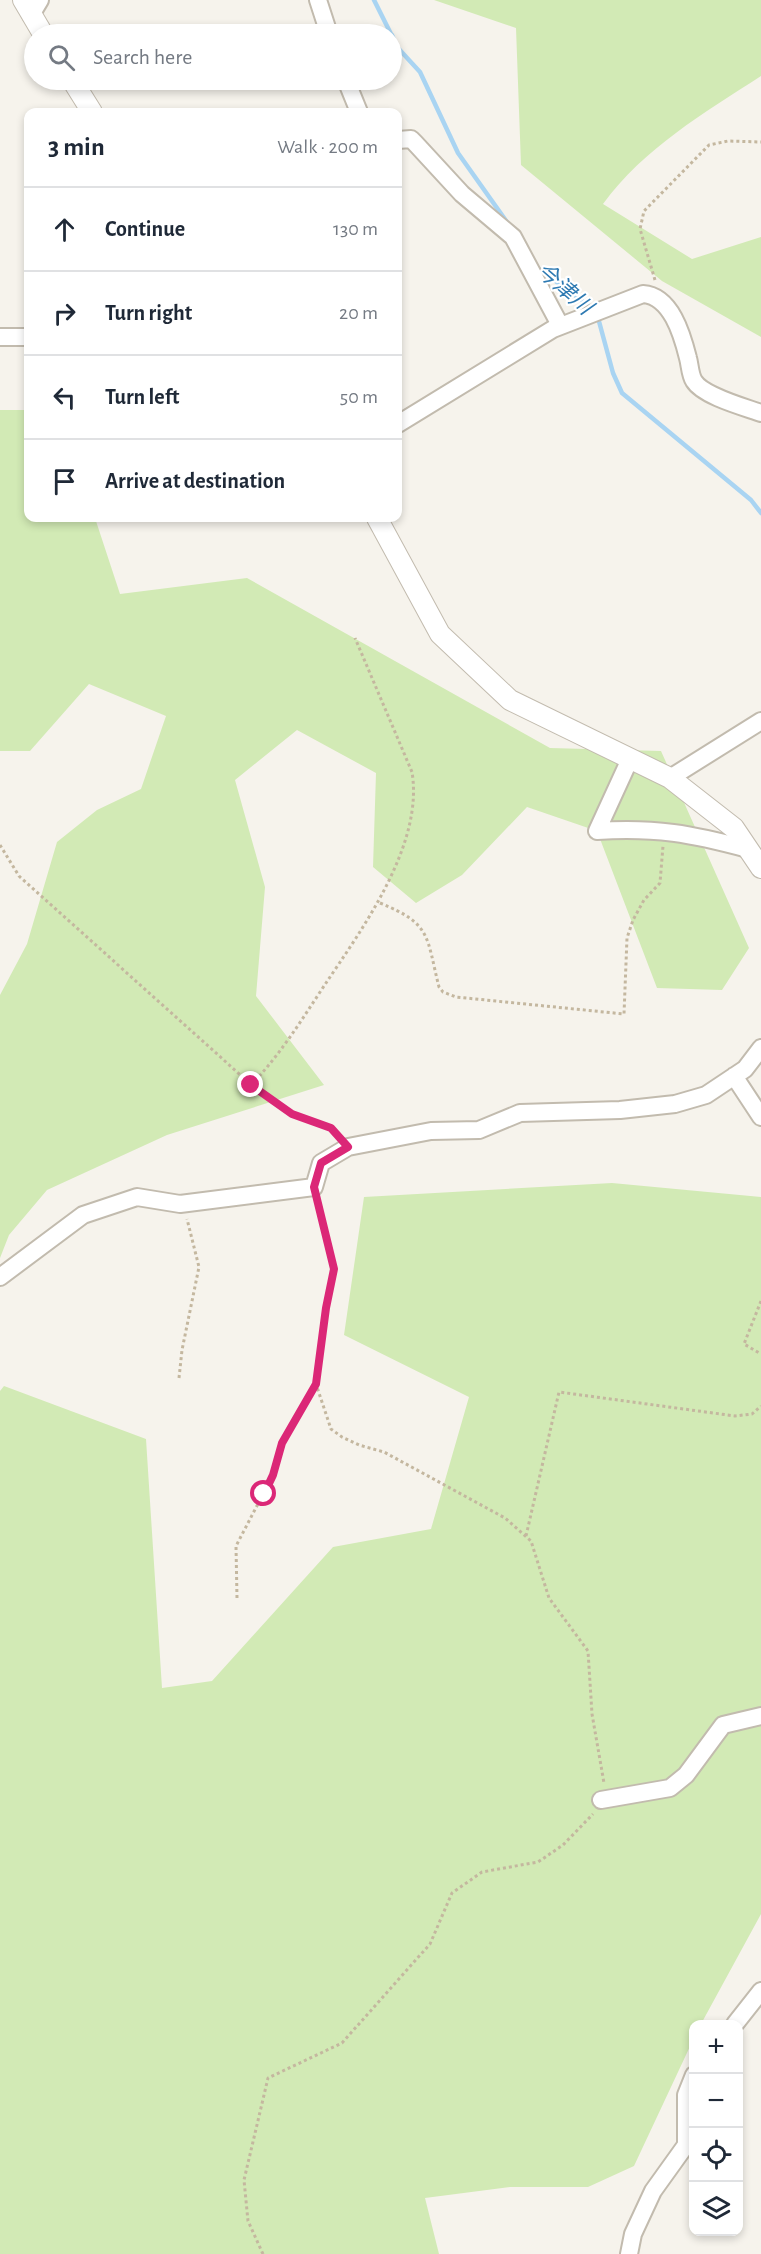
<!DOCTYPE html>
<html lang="en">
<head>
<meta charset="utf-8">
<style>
	body { margin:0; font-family:"Alegreya Sans","Noto Sans JP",sans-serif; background:#f2f2f3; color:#1f2937 }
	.controls { position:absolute; right:18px; bottom:18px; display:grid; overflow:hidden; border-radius:12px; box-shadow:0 3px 9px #0003 }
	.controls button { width:54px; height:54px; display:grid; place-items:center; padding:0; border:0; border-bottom:2px solid #e0e1e3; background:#fff; color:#1f2937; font:30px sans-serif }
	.stop { position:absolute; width:18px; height:18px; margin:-14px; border:4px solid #db2777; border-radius:50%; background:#fff }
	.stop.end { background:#db2777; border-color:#fff; box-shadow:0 2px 6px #0008 }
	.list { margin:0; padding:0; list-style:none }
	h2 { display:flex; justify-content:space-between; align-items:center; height:78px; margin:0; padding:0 24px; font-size:26px }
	h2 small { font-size:20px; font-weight:400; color:#747a83 }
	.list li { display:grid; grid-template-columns:39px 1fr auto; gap:18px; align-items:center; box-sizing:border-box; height:84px; padding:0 24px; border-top:2px solid #e0e1e3 }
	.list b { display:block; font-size:22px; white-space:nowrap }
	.list em { font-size:20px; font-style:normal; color:#747a83 }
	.icon { flex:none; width:33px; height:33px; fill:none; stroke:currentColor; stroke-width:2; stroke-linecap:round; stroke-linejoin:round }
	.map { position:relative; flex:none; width:761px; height:2254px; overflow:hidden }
	.search { position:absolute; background:#fff; box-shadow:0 3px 9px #0003; left:24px; top:24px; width:378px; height:66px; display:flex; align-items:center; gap:15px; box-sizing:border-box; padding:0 21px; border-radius:33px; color:#747a83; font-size:22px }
	.panel { position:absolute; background:#fff; box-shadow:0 3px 9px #0003; left:24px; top:108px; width:378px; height:414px; border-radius:12px }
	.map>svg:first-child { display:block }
</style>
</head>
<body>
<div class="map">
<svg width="761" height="2254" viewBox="0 0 761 2254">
	<rect width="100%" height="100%" fill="#f6f3ec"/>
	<!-- green -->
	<path fill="#d2eab5" d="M434,0H761V76C704,113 644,148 603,204L692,259L761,237V337L662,281L521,165L516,28Z
		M0,410H28V518H95L120,594L247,578L550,748L661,751L749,948L722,990L657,988L597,831L527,807L462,875L416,903L373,867L376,773L297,730L235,780L265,887L256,996L324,1085L167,1135L47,1190L9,1235L0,1258V995L27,944L57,842L97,810L141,789L166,716L89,684L30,751H0Z
		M612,1183L761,1197V1914L701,2024H694L693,2040L634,2166L588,2187H510L425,2198L439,2254H0V1391L4,1386L146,1439L162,1688L212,1681L333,1547L431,1529L469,1397L344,1335L364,1197Z"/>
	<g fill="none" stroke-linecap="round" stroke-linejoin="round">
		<!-- stream -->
		<path stroke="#a9d4f2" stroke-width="4.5" d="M374,0L391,34
			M392,35L397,47L420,72L458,153L509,225
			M539,269L592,308
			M597,314L613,373L622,393L751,500L761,513"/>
		<defs>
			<path id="minor" d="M318,0L329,34
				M31,15L40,0
				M346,80L359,112
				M398,140L411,139L415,143L462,194L513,237L560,325
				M0,337H28
				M398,424L553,329L643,294C671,296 682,334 688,358C690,365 690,375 694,381C703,396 744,407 761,413
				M630,759L597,831C655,827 692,834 748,849
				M670,778L761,721
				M734,1076L761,1117
				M0,1277L83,1215L137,1197L180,1204L314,1187L321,1163L348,1147L431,1131L479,1130L520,1113L620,1110L675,1104L706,1095L745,1069L761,1048
				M601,1800L670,1788L686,1775L723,1725L761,1716
				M735,2024L761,1991
				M629,2254L633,2234L653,2191L686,2145V2095L694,2075"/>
			<path id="tertiary" d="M23,0L43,34
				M72,80L92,112
				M377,518L440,634L510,700L670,778L734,828L761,868"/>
		</defs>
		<!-- minor casing -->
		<use href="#minor" stroke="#c2bbae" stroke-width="20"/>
		<!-- tertiary casing -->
		<use href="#tertiary" stroke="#c2bbae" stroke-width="22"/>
		<!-- path -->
		<path stroke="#c4b79f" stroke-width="3" stroke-dasharray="3 3" stroke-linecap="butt" d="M655,280L640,229L644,211L709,145L728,141L761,142
			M0,845L19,876L256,1089L292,1114L331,1128L338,1137
			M380,903C432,924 426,936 439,987L443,992L456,997L624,1014L627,938L633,920L644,900L660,883L663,846
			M251,1085C280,1055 301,1021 324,986C362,929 424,845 412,772L355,638
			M318,1200L334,1269L326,1308L316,1384L331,1429L342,1437L359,1445L384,1452L505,1518L531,1541L549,1598L588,1651L592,1714L604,1783
			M761,1301L744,1344L761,1354
			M179,1378L182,1350L199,1267L187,1219
			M526,1536L559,1392L735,1416L752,1414L761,1406
			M237,1598L236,1546L273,1475L282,1443L316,1384
			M263,2254L248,2221L244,2180L268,2078L342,2043L430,1944L452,1893L482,1872L538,1862L563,1845L593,1814"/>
		<!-- minor -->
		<use href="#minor" stroke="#fff" stroke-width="16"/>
		<!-- tertiary -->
		<use href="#tertiary" stroke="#fff" stroke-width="20"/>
	</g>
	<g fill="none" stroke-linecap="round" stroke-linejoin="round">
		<!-- route -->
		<path stroke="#db2777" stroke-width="8" d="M251,1085L292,1114L331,1128L348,1147L321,1163L314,1187L334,1269L326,1308L316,1384L282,1443L273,1475L264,1494"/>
	</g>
	<g text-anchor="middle" stroke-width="4.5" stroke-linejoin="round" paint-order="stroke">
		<!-- water labels -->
		<g font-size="22" font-style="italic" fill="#2e7ab2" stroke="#fff">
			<text transform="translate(565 288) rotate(41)" y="8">今津川</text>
		</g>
	</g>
</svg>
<div class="controls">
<button>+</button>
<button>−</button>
<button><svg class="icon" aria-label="locate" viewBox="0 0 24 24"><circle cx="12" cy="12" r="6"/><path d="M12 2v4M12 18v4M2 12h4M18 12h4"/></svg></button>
<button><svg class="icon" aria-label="layers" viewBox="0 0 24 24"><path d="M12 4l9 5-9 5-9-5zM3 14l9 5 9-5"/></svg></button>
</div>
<div class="stop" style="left:264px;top:1494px"></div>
<div class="stop end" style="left:251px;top:1085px"></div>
<div class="search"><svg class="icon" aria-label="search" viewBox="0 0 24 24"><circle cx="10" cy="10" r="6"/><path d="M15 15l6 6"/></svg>Search here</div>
<section class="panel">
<h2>3 min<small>Walk · 200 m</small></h2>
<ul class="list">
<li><svg class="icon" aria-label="ahead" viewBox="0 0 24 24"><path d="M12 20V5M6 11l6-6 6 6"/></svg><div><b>Continue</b></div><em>130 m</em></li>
<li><svg class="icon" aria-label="right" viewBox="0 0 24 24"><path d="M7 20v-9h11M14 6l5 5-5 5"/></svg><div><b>Turn right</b></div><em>20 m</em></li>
<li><svg class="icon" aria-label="left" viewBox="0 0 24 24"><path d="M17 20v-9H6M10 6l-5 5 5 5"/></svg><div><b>Turn left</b></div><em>50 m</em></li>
<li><svg class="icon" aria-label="arrive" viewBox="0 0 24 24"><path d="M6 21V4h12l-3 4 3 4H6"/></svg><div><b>Arrive at destination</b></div></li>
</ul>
</section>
</div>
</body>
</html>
